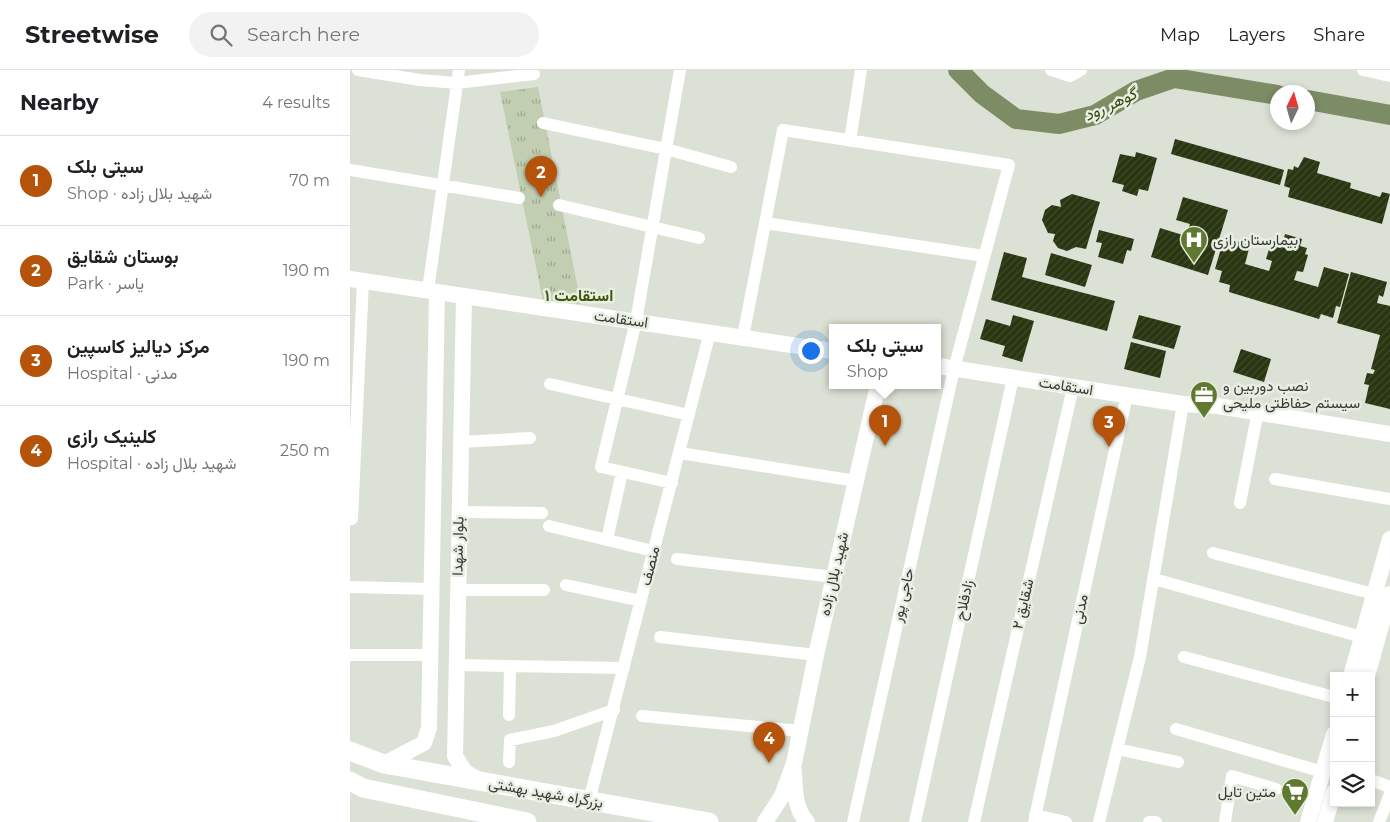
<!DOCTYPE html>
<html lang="en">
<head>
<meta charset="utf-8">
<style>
	body { margin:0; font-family:Montserrat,Vazirmatn,sans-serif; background:#f2f2f2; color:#202124 }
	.controls { position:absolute; right:15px; bottom:15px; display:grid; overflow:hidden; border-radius:0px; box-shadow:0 2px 8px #0003 }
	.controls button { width:45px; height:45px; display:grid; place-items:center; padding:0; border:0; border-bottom:1px solid #e0e0e0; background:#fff; color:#202124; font:25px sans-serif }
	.compass { position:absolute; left:920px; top:15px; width:45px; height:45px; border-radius:50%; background:#fff; box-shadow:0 2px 8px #0003; rotate:5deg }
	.you { position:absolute; left:460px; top:280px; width:18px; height:18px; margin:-12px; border:4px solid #fff; border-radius:50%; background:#1a73e8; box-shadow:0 0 0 8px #1a73e833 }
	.badge { display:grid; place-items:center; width:32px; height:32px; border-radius:50%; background:#b45309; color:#fff; font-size:16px; font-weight:700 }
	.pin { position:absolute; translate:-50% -41px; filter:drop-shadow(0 1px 2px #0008) }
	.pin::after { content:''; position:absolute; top:26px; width:18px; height:15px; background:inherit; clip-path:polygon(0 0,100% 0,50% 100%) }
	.popup { position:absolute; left:479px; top:254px; width:112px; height:65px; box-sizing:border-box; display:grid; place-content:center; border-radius:0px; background:#fff; filter:drop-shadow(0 1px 4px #0005); font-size:16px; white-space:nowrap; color:#757577 }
	.popup b { font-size:19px; color:#202124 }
	.popup::after { content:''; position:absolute; left:50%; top:100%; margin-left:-10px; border:10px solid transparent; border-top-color:#fff }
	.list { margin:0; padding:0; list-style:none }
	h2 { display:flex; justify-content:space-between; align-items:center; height:65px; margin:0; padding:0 20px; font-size:21px }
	h2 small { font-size:16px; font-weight:400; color:#757577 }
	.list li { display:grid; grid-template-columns:32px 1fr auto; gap:15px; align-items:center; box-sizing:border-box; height:90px; padding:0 20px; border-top:1px solid #e0e0e0 }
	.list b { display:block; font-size:19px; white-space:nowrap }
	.list p { margin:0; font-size:16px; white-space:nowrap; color:#757577 }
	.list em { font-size:16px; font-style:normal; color:#757577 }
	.icon { flex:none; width:28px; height:28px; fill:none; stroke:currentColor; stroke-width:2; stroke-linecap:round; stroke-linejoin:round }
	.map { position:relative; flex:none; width:1040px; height:752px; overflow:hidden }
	header { display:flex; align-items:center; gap:30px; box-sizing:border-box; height:70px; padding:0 25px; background:#fff; border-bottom:1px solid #e0e0e0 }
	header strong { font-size:24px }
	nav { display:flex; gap:28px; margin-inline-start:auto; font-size:18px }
	.search { width:350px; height:45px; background:#f2f2f2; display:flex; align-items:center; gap:12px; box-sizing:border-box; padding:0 18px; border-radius:28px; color:#757577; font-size:19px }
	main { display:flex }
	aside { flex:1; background:#fff }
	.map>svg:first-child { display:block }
</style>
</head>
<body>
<header>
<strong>Streetwise</strong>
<div class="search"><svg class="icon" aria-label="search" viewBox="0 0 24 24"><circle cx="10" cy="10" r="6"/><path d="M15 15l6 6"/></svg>Search here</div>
<nav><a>Map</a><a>Layers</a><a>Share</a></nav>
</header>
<main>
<aside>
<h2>Nearby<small>4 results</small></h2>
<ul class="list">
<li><span class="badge">1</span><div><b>سیتی بلک</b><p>Shop · شهید بلال زاده</p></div><em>70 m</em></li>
<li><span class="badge">2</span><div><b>بوستان شقایق</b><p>Park · یاسر</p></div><em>190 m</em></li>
<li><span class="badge">3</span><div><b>مرکز دیالیز کاسپین</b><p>Hospital · مدنی</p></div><em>190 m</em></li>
<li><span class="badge">4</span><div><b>کلینیک رازی</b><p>Hospital · شهید بلال زاده</p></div><em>250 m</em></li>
</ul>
</aside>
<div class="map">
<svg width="1040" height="752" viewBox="0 0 1040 752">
	<defs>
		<pattern id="park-tufts" width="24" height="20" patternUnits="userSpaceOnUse" patternTransform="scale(1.25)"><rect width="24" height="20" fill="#c2ceb1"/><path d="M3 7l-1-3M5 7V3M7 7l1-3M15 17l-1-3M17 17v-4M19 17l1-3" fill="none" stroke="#9ea891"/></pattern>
		<pattern id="building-hatch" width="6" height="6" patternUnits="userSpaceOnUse" patternTransform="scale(1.25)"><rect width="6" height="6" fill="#293612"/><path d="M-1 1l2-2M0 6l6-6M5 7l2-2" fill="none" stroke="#404b2c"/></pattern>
	</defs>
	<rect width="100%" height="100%" fill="#dbe1d4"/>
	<!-- park -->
	<path fill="url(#park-tufts)" d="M188,17L231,234L193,231L150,22Z"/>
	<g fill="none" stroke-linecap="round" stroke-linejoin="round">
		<!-- river -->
		<path stroke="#7c8c65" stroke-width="20" d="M608,0L632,24L666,49L709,54L745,45L786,21L824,8L928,25
			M958,30L1040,45"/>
	</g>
	<!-- building -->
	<path fill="url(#building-hatch)" d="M825,69L934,100L930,115L821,84Z
		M786,82L807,88L798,121L789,119L787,126L772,121L774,115L762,112L770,84L785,87Z
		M954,87L970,92L967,103L1001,113L1000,118L1030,127L1032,122L1040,124L1032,154L938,127L940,118L934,116L938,99L943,100L944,96L948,98Z
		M722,124L750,132L736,179L726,177L717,181L708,178L703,171L705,164L698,163L692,150L695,140L702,135L711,137L710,130Z
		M833,127L878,140L858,205L801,187L810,158L836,166L840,154L826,150Z
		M749,160L784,169L781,181L777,180L773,194L748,187L752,173L746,172Z
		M935,164L952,169L950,176L957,178L955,184L958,185L953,202L947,201L944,210L968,217L974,197L999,204L990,237L986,236L983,248L971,244L969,249L879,222L880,215L869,212L872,201L865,199L874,168L900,175L895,194L919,201L922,191L916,189L920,176L925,178L927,170L933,172Z
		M654,182L677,188L672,207L765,231L757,261L641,230Z
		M701,183L742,195L735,217L695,205Z
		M1001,202L1037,212L1033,227L1029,225L1027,233L1040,236V339L1015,333L1019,315L1014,314L1017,303L1023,304L1025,300L1021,299L1030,265L987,253Z
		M663,245L684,251L672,292L652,286L655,276L630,269L636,249L660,256Z
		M789,245L831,256L824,279L782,268Z
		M781,272L816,281L810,308L774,299Z
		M891,279L921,289L914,312L883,302Z"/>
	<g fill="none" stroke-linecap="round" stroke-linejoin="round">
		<!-- minor -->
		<path stroke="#fff" stroke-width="12" d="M8,0L70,10L107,13L184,4
			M701,0L720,6L731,0
			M1013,0L1040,6
			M193,53L316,79L381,97
			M500,71L511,0
			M0,100L169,128
			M209,135L349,168
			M415,153L634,186
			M78,220L109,0
			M393,267L433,60L659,95L604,299L503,752
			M200,314L339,345
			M110,372L180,368
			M330,383L506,411
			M925,409L1040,429
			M322,413L251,397L286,251L330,0
			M890,433L906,351
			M109,442L192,443
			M0,449H2L13,211
			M199,456L303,481
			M257,470L272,402
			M863,483L1024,524
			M327,489L484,507
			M804,509L1012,567
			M216,515L291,531
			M0,517L82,519
			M107,520H194
			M310,567L466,585
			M0,585H81
			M834,587L984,627
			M105,595L274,598
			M159,645L160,597
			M292,646L450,661
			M826,659L973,702
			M767,679L828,692
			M159,692L160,670L204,661L264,640
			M1021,710L1040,717
			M239,731L360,262
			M685,745L716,752
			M565,752L663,308
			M624,752L723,317
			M684,752L777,325
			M749,752L790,587L833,334
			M799,752H806
			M875,752L882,706L926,719
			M1029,752L1040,724"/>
		<!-- major -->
		<path stroke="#fff" stroke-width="16" d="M0,209L482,281
			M114,226L105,686L115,702L129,710
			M588,296L833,334L868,336L1040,364
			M1001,606L1040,469
			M1017,606L1040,524
			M34,694L74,673L79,658L87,222
			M444,701C445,719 444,738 457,752
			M415,752L432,726L444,693L466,585L528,315
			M958,752L984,664
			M975,752L984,722"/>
		<!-- highway -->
		<path stroke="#fff" stroke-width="19" d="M0,681L34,694L359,752
			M0,711L13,718L177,752"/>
	</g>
	<!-- icons -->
	<defs>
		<symbol id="hospital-pin" viewBox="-11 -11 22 30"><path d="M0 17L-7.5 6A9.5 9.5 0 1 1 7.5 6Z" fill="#5f7a2e" stroke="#e8eee1"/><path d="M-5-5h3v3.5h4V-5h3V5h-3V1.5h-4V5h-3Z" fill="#fff"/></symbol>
		<symbol id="office-pin" viewBox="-11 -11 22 30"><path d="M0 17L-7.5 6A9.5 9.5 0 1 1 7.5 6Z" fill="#5f7a2e" stroke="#e8eee1"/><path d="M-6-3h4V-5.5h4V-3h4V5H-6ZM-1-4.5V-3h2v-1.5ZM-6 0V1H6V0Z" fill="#fff"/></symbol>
		<symbol id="supermarket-pin" viewBox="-11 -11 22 30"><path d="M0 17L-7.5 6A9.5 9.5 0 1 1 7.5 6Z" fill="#5f7a2e" stroke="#e8eee1"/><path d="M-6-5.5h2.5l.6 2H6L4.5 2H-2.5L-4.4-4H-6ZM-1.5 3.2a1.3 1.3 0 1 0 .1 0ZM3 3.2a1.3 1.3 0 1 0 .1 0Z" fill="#fff"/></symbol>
	</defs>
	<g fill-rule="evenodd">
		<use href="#hospital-pin" x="828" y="154" width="32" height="43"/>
		<use href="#office-pin" x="838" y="309" width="32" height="43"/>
		<use href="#supermarket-pin" x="929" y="706" width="32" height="43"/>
	</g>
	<g text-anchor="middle" stroke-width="5" stroke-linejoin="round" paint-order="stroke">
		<!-- poi labels -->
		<g font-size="15" fill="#373934" stroke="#e8eee1" text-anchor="start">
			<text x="863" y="175">بیمارستان رازی</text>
			<text x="873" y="321">نصب دوربین و<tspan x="873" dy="17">سیستم حفاظتی ملیحی</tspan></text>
			<text x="926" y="727" text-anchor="end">متین تایل</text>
		</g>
		<!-- street labels -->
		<g font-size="15" fill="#373934" stroke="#e8eee1">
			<text transform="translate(271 249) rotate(8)" y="5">استقامت</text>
			<text transform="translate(716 316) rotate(9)" y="5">استقامت</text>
			<text transform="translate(108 476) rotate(-89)" y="5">بلوار شهدا</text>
			<text transform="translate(300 496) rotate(-76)" y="5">منصف</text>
			<text transform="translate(484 504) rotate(-77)" y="5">شهید بلال زاده</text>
			<text transform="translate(553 525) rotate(-77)" y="5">حاجی پور</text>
			<text transform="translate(614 530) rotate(-78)" y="5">زادفلاح</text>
			<text transform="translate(673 534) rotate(-77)" y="5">شقایق ۲</text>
			<text transform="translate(730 539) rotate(-78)" y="5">مدنی</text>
			<text transform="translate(196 723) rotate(10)" y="5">بزرگراه شهید بهشتی</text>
		</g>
		<!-- water labels -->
		<g font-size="16" font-style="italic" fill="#344808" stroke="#e8eee1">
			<text transform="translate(760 34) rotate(-25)" y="6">گوهر رود</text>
		</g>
		<!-- neighbourhood labels -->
		<g font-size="16" font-weight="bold" fill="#3e550b" stroke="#e8eee1">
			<text x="229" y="231">استقامت ۱</text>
		</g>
	</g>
</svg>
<div class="controls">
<button>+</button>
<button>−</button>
<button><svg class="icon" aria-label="layers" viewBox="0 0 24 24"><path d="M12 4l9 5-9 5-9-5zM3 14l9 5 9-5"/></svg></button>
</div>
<svg class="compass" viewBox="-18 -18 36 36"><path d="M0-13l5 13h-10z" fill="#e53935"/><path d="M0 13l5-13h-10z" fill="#757577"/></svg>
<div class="you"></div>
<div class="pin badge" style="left:535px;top:376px">1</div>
<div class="popup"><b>سیتی بلک</b>Shop</div>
<div class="pin badge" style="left:191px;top:127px">2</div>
<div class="pin badge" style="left:759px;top:377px">3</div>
<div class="pin badge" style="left:419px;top:693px">4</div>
</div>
</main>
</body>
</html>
